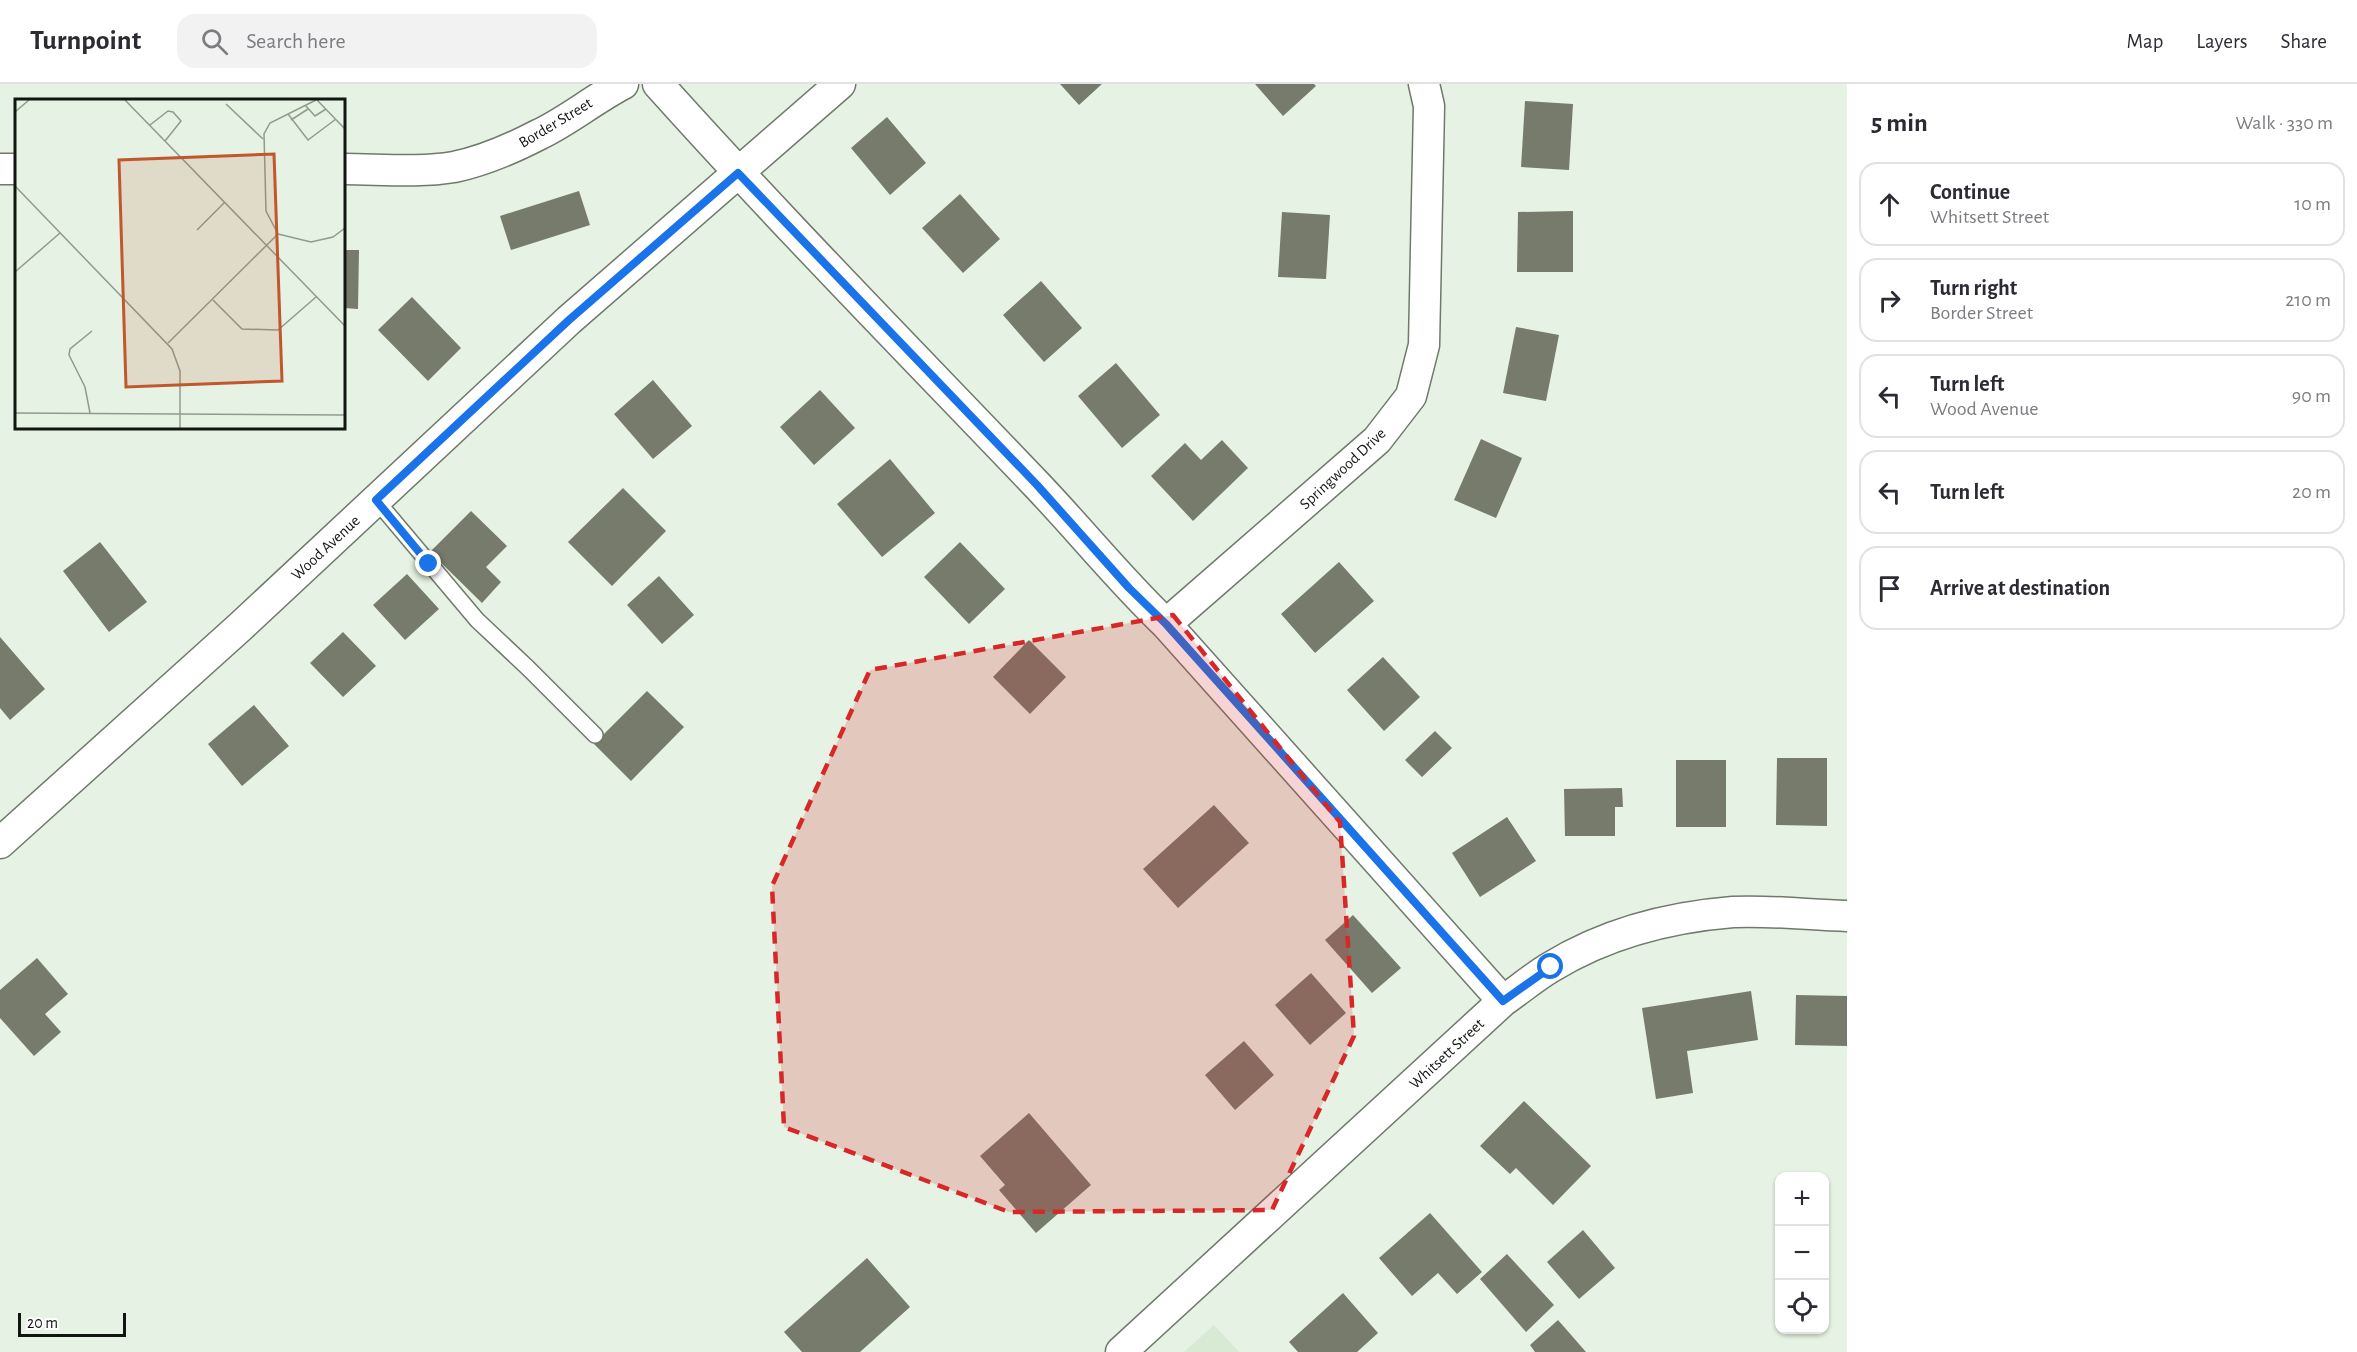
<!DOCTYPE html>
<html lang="en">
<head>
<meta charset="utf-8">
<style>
	body { margin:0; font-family:"Alegreya Sans",sans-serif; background:#f2f2f3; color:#2b2b33 }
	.controls { position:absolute; right:18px; bottom:18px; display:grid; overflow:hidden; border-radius:12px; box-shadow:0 2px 4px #0004 }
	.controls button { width:54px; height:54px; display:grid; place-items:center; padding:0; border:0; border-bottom:2px solid #e1e1e2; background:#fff; color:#2b2b33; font:30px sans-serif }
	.scale { position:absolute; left:18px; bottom:15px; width:108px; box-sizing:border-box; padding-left:6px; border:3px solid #121611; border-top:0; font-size:16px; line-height:21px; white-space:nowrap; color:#121611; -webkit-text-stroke:4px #fff; paint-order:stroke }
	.stop { position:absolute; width:18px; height:18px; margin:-14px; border:4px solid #1a73e8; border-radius:50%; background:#fff }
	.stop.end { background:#1a73e8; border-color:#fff; box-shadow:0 2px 6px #0008 }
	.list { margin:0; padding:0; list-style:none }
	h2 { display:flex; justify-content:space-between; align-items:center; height:78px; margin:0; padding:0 24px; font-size:26px }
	h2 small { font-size:20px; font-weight:400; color:#7c7c81 }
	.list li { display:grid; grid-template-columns:39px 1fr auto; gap:18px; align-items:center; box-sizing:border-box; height:84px; margin:0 12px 12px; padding:0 12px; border:2px solid #e1e1e2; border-radius:18px }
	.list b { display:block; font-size:22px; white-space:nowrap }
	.list p { margin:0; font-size:20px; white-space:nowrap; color:#7c7c81 }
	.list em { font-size:20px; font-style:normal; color:#7c7c81 }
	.icon { flex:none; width:33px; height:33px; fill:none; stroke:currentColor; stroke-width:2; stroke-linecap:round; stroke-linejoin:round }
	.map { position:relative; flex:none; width:1847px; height:1268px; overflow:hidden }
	header { display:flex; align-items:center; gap:36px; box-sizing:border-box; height:84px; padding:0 30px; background:#fff; border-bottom:2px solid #e1e1e2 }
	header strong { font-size:28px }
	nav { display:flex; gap:33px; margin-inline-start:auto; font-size:21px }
	.search { width:420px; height:54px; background:#f2f2f3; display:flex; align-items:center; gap:15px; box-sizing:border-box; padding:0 21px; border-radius:18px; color:#7c7c81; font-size:22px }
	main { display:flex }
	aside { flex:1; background:#fff }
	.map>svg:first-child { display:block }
</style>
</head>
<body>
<header>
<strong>Turnpoint</strong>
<div class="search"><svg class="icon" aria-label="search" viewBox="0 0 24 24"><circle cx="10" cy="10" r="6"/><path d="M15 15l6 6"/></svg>Search here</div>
<nav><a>Map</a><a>Layers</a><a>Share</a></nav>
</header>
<main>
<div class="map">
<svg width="1847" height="1268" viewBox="0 0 1847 1268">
	<rect width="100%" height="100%" fill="#e6f2e3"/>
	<!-- built -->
	<path fill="#d8e9d4" d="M1214,1241L1239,1268H1184Z"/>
	<!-- building -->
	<path fill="#777b6c" d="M1060,0H1102L1079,21Z
		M1255,0H1314L1316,2L1283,32Z
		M1525,17L1573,20L1569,86L1521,83Z
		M887,33L926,79L890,111L851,64Z
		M579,107L590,141L511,166L500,132Z
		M960,110L1000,155L963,189L922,144Z
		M1573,127V188H1517L1518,128Z
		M1282,128L1330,131L1326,195L1278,193Z
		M344,166H359L358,225L344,224Z
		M1041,197L1082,244L1044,278L1003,231Z
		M412,213L461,264L428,297L378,246Z
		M1516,243L1559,251L1546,317L1503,309Z
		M1116,279L1160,331L1122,364L1078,312Z
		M653,296L692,342L653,375L614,330Z
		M820,306L855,344L814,381L780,343Z
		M1481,355L1522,374L1496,434L1454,416Z
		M1222,356L1248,384L1193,437L1151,392L1185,359L1201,376Z
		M890,375L935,429L882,473L837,420Z
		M623,404L666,447L612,502L568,458Z
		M471,427L507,462L486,483L501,498L482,519L430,468Z
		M100,458L147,518L109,548L63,487Z
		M960,458L1005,505L969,540L924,493Z
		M1339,478L1374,517L1315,569L1281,530Z
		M407,490L439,525L405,556L373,521Z
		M659,492L694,531L662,560L627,521Z
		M343,548L376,582L343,613L310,579Z
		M0,553L45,605L10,636L0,624Z
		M1029,556L1066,593L1030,630L993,593Z
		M1383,573L1420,613L1384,647L1347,606Z
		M647,607L684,643L631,697L594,660Z
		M254,621L289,662L242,702L208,660Z
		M1435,647L1452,664L1422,693L1405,676Z
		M1777,674H1827V742L1776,741Z
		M1676,676H1726V743H1676Z
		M1622,704L1623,723H1615V752H1565L1564,705Z
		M1214,721L1249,759L1178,824L1143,785Z
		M1507,733L1536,777L1480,813L1452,769Z
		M1353,831L1401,884L1372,909L1325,856Z
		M37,874L68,910L45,930L61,948L34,972L0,934V906Z
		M1311,889L1346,929L1310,961L1275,921Z
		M1751,907L1758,956L1687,967L1693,1009L1656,1015L1642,924Z
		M1796,911L1847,912V962L1795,961Z
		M1244,957L1274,991L1235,1026L1205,991Z
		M1524,1017L1591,1082L1553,1121L1516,1084L1510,1090L1480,1062Z
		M1029,1029L1091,1101L1036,1149L999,1106L1005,1101L980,1072Z
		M1430,1129L1482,1188L1457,1210L1438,1189L1412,1212L1379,1174Z
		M1583,1146L1615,1184L1579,1215L1547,1178Z
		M1507,1170L1554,1221L1526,1248L1480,1195Z
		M867,1174L910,1223L860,1268H802L784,1248Z
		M1343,1209L1378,1249L1357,1268H1298L1289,1258Z
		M1558,1236L1586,1268H1535L1530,1261Z"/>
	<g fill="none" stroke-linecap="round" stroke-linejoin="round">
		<defs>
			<path id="service" d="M376,416L477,536L528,584L595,651"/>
			<path id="minor" d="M658,0C781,137 909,267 1036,400C1080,446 1120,496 1166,540L1503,917
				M0,85H16
				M344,85C379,85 419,89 454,83C484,77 513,64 540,50C569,36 594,15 623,0
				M1166,540L1377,356L1411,312L1424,261L1429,22L1424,0
				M0,759L240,543L569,236L840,0
				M1121,1268L1503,917C1519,906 1534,893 1551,883C1605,850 1670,833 1733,828C1770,826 1810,831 1847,832"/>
		</defs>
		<!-- service casing -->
		<use href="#service" stroke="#6f796c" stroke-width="18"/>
		<!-- minor casing -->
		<use href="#minor" stroke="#6f796c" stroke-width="33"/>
		<!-- service -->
		<use href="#service" stroke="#fff" stroke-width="15"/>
		<!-- minor -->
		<use href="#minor" stroke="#fff" stroke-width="30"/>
	</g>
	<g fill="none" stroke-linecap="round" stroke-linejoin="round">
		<!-- route -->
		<path stroke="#1a73e8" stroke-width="8" d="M429,480L376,416L569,236L738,89L1037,401L1129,504L1166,540L1503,917L1551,883"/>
	</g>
	<!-- marked area -->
	<path fill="#d62828" fill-opacity="0.2" stroke="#d62828" stroke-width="4.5" stroke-dasharray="12 8" stroke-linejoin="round" d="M1173,531L1340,738L1354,952L1272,1126L1009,1128L784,1043L772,802L870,586Z"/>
	<g text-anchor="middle" stroke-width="5" stroke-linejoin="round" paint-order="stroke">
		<!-- street labels -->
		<g font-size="16" fill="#121611" stroke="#fff">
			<text transform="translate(555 38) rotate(-31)" y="6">Border Street</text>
			<text transform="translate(1342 384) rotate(-43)" y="6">Springwood Drive</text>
			<text transform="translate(325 463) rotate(-43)" y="6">Wood Avenue</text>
			<text transform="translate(1446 969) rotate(-43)" y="6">Whitsett Street</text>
		</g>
	</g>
	<!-- overview -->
	<g transform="translate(15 15)">
		<rect width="330" height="330" fill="#e6f2e3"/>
		<path fill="none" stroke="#919a8f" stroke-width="1.5" d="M110,1L330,227M302,1L330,30M211,5L248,40M290,6L300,17L311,10M0,13L14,1M273,15L293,41L321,20M276,21L293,10M135,26L153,12L158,13L166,22L150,42M0,87L157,250L165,272V329M182,131L210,103M263,135L251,112L249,35L255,24L301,1M263,135L296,143L318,138L330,129M0,173L45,134M198,201L227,230L263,231L301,198M153,244L263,135M0,314L330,316M75,314L70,288L54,256L55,250L77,232"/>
		<path fill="#bf582d" fill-opacity="0.15" stroke="#bf582d" stroke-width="3" d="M259,55L267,282L111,288L104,61Z"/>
		<rect width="330" height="330" fill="none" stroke="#121611" stroke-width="3"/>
	</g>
</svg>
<div class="controls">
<button>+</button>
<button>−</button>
<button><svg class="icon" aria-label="locate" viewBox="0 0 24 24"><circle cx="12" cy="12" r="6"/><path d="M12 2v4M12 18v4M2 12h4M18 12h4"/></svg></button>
</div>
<div class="scale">20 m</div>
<div class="stop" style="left:1551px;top:883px"></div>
<div class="stop end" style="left:429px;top:480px"></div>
</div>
<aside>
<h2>5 min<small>Walk · 330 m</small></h2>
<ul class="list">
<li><svg class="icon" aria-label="ahead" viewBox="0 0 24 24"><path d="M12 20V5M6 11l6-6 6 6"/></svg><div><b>Continue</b><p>Whitsett Street</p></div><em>10 m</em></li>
<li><svg class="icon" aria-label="right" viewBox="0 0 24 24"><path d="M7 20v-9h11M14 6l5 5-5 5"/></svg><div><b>Turn right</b><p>Border Street</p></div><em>210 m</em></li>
<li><svg class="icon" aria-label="left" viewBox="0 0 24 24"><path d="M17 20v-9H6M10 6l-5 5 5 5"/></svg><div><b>Turn left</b><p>Wood Avenue</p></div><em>90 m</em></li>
<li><svg class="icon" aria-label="left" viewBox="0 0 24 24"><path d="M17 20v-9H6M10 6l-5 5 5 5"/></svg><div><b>Turn left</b></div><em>20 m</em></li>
<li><svg class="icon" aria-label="arrive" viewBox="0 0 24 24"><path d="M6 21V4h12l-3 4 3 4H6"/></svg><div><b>Arrive at destination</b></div></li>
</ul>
</aside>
</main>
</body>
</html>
